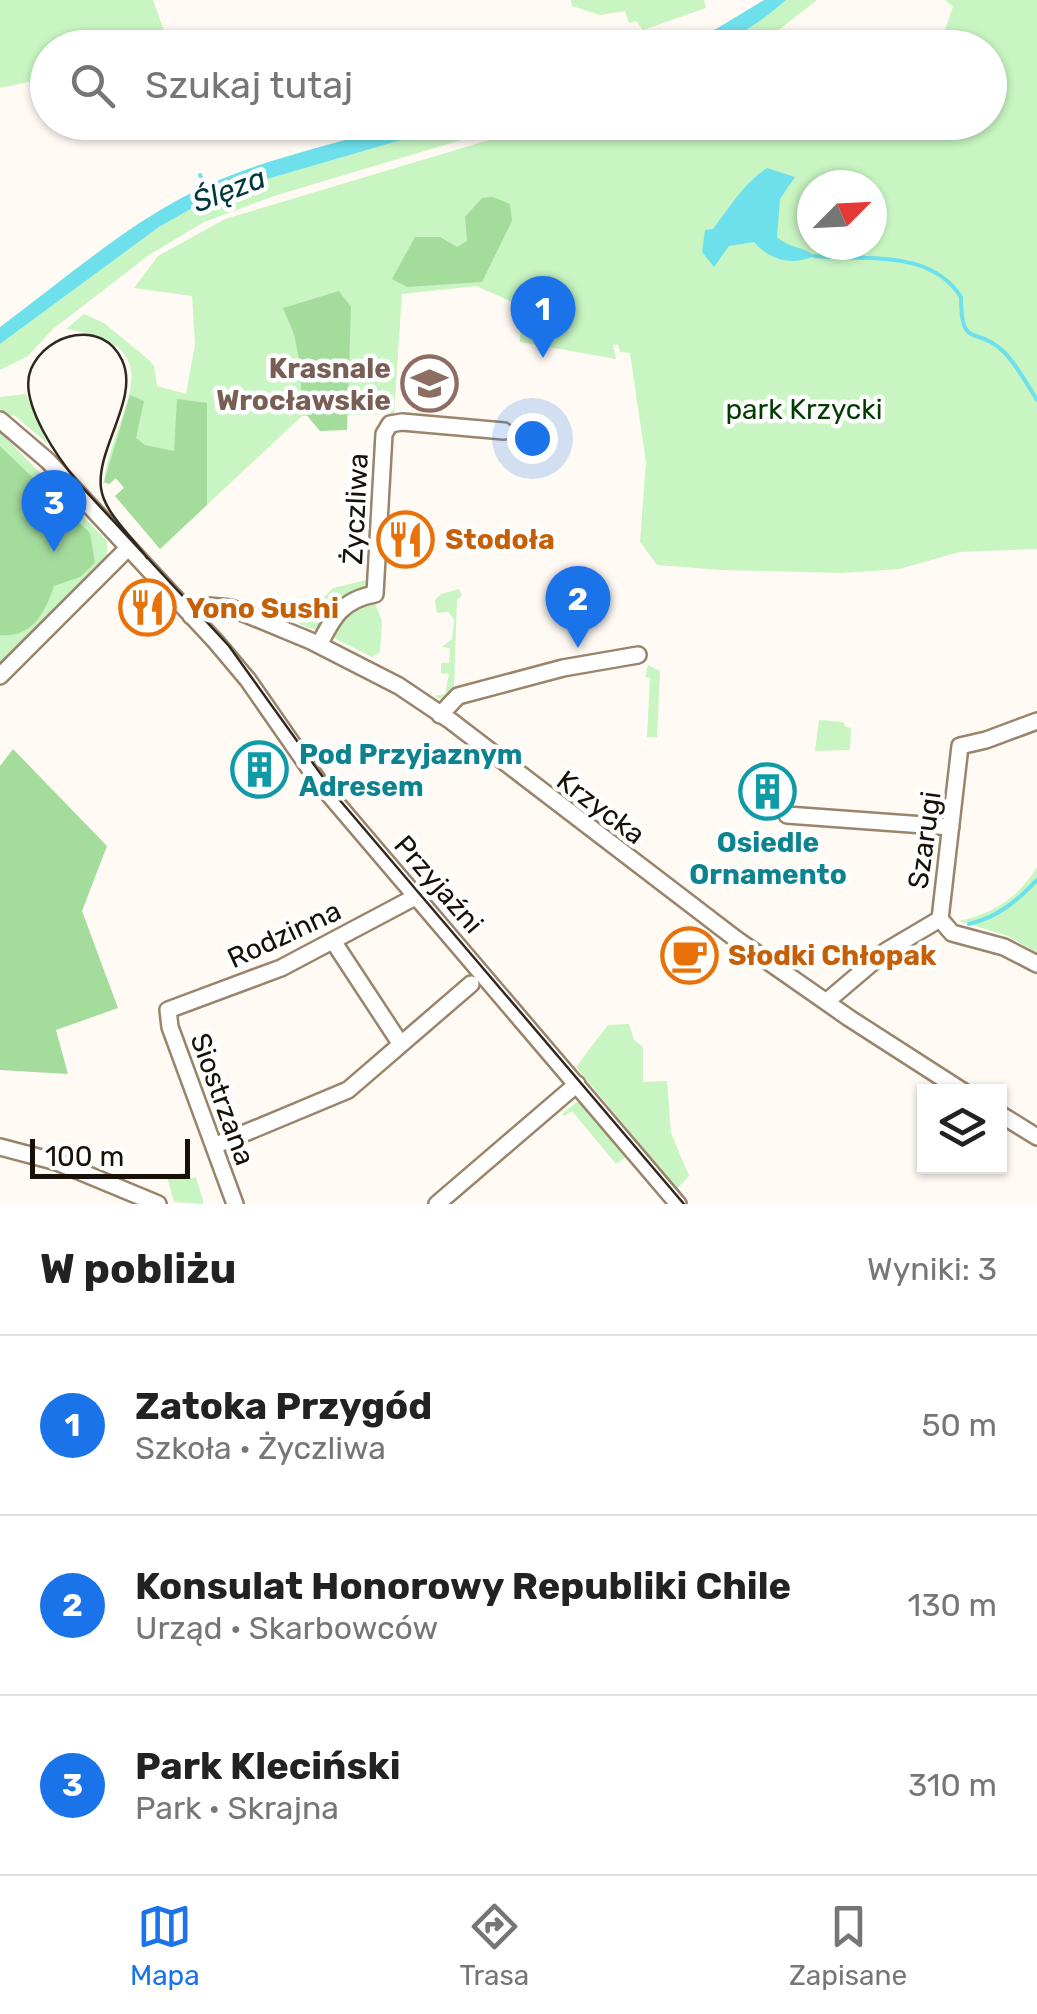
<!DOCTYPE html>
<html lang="pl">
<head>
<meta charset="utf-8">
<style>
	body { margin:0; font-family:Rubik,sans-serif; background:#f6f6f6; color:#222 }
	.controls { position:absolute; right:30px; bottom:30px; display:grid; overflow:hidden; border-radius:0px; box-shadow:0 2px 8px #0004 }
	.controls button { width:90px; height:90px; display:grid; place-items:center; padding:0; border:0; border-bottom:2px solid #e0e0e0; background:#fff; color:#222; font:50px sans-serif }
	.compass { position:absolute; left:797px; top:170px; width:90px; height:90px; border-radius:50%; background:#fff; box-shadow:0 2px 8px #0004; rotate:66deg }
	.scale { position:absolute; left:30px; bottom:25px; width:160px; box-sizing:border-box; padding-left:10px; border:5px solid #180f06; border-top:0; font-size:28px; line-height:35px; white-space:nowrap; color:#180f06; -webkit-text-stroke:8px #fff; paint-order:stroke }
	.you { position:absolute; left:532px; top:438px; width:35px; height:35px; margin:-25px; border:8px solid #fff; border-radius:50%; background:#1a73e8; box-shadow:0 0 0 15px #1a73e833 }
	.badge { display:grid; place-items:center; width:65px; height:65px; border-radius:50%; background:#1a73e8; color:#fff; font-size:32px; font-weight:700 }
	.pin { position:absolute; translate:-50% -82px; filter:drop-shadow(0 2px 5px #0008) }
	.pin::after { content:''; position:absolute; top:52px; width:35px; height:30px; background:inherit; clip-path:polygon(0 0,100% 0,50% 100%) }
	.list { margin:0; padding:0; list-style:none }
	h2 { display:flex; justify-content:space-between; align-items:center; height:130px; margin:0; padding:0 40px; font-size:42px }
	h2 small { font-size:32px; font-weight:400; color:#767676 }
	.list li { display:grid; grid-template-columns:65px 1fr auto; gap:30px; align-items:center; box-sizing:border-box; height:180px; padding:0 40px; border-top:2px solid #e0e0e0 }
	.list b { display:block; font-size:38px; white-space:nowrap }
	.list p { margin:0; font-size:32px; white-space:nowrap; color:#767676 }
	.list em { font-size:32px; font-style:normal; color:#767676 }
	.icon { flex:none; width:55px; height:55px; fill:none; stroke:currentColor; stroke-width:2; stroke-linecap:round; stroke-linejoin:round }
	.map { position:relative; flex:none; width:1037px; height:1204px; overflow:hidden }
	.search { position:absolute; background:#fff; box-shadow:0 2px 8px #0004; left:30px; right:30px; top:30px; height:110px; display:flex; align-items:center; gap:25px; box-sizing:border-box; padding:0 35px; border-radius:55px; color:#767676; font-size:38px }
	.sheet { height:670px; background:#fff }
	nav { display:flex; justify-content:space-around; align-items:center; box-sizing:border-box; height:140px; border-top:2px solid #e0e0e0; background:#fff; font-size:28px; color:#767676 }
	nav a { display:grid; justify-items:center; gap:5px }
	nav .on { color:#1a73e8 }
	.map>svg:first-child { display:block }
</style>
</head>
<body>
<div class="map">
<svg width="1037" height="1204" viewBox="0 0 1037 1204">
	<rect width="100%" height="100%" fill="#fffaf4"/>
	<!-- green -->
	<path fill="#c8f5c2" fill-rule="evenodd" d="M0,0H153L170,47L48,48L47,78L0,88Z
		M571,0H704L706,8L643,30L636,21L629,23L625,11L600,15L572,6Z
		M786,0H817L757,47L705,48L740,33Z
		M945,0H1037V549L960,552L899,569L841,573L721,570L657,565L640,542L646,462L630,353L620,352L618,345H613L616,359L520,342L521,306L476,286L402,294L394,414L302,416L160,549L115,496L124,488L116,478L109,484L104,482C112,412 180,346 66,329L84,314L104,323L149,360L154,366L157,386L186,394L195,344L192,296L134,288L158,256L225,219L546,123L990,122V48L849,47L852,30L941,41L953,7ZM812,185H872V245H812Z
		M796,31L824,35L846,47H769Z
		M460,123H518L274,196L204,222L149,255L53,329L28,356L0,370V344L159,227L196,206L257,182Z
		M26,394L48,444L14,415L10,416L0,409V397Z
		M0,432L107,541V554L111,557L0,667Z
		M371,579L367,589C337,598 334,603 319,631L299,624L333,588Z
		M459,589L462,595L457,600L454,688L453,694L445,701L434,696L445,694L449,674L441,673V663H449L450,648L442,647L452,639L454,619L448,612L437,613L435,600L441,594Z
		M375,603L382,621L380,652L372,657L332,637C334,616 355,605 375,603Z
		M648,665L660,671L657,737H647L650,678L645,677Z
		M819,720L843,722L846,727L851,728L850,750L815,751Z
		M1037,867V953L1008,936L959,921C994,913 1018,898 1037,867Z
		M629,1024L634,1040L643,1047V1082L667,1081L671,1133L689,1176L677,1189L576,1067L608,1025Z
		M577,1102H581L627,1156L616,1164L572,1111L564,1116L562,1114Z
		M189,1171L191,1179L196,1177L204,1204L174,1202L167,1177Z"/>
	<!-- forest -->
	<path fill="#a4dc9c" d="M493,197L510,204L512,221L482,282L407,287L392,279L415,237H440L457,247L467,241L465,217L482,198Z
		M339,291L351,307L347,430L320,431L303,411L299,359L294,334L283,308Z
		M130,395L144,401L136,438L145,445L174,451L177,399L207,403V505L160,549L115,496L124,488L116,478L109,484L104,482Z
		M0,446L90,533L95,563L80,577L54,586C45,613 32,638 0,635Z
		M13,749L107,846L82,911L118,1008L56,1030L68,1074L0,1070V766Z"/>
	<!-- water -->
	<path fill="#6ee0ec" d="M764,0H786C764,19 733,43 703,48C690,49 676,48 663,47L716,29Z
		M408,123H460L257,182L196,206L159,227L0,344V327C61,282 121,229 189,194C252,161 339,143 408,123Z
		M767,168L795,177L780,199L777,237C788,248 803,246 814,256C792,266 771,261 754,242L729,246L714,267L702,252L705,230L713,229C730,207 743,184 767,168Z"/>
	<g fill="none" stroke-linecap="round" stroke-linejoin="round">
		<!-- stream -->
		<path stroke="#6ee0ec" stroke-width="4" d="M200,175L205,186
			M814,256C864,261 930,248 961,297C961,352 977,324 1005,353C1018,367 1027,384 1037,400
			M969,924C998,917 1017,901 1037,880"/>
		<defs>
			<path id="minor" d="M0,420L48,461L216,642L248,680L321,785L678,1204
				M191,616L208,606L231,608L311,641L399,686L451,721L736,939L849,1018L964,1092
				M319,645C333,617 342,600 375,594L384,434L390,424L402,422L504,431
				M0,676L128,548
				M440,715L458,696L563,668L638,655
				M787,815L951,827
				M940,919L960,746L986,740L1037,721
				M940,919L952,933L1004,947L1037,964
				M333,941L400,1043
				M826,1002L886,951L940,919
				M1000,1114L1037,1137
				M214,1146L348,1090L471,984
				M0,1147L57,1162L158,1204
				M235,1204L170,1027L168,1010L281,968L417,896
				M437,1204L577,1084"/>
		</defs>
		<!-- minor casing -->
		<use href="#minor" stroke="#9a846b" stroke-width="20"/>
		<!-- minor -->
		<use href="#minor" stroke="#fff" stroke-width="15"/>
		<!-- tram -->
		<path stroke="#30271f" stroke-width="2.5" d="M147,558C133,537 104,513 101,488C96,448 140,398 122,360C103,319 47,332 31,369C17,402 60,461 81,486L229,646L338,798L684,1204"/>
	</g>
	<!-- icons -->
	<defs>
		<symbol id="school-ring" viewBox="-11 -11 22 22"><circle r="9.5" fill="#fff" stroke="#8d6e63" stroke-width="1.5"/><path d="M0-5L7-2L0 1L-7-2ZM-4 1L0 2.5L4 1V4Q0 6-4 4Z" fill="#8d6e63"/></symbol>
		<symbol id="restaurant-ring" viewBox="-11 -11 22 22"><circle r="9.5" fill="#fff" stroke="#e8710a" stroke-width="1.5"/><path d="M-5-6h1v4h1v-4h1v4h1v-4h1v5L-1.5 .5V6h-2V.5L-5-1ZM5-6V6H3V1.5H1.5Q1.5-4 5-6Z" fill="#e8710a"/></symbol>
		<symbol id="building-ring" viewBox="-11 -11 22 22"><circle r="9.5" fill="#fff" stroke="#0f9aa8" stroke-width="1.5"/><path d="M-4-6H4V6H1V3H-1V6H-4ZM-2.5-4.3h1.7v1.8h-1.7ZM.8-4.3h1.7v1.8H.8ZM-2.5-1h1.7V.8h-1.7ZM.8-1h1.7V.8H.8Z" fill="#0f9aa8"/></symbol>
		<symbol id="cafe-ring" viewBox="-11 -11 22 22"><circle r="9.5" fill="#fff" stroke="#e8710a" stroke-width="1.5"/><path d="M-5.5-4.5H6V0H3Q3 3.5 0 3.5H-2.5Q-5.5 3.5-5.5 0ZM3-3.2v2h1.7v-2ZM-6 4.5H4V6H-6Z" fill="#e8710a"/></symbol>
	</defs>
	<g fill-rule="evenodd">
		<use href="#school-ring" x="398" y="352" width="63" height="63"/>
		<use href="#restaurant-ring" x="374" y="508" width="63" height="63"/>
		<use href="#restaurant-ring" x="116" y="576" width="63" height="63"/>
		<use href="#building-ring" x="228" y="738" width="63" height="63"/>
		<use href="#building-ring" x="736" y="760" width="63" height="63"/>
		<use href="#cafe-ring" x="658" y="924" width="63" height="63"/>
	</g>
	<g text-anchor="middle" stroke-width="9" stroke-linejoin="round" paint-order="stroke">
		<!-- education labels -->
		<g font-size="28" font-weight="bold" fill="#785e54" stroke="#fff" text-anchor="end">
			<text x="391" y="378">Krasnale<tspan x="391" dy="32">Wrocławskie</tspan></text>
		</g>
		<!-- park labels -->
		<g font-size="28" fill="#003c00" stroke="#fff">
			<text x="804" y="419">park Krzycki</text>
		</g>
		<!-- street labels -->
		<g font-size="28" fill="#180f06" stroke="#fff">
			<text transform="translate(355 509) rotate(-87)" y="10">Życzliwa</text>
			<text transform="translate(601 807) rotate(37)" y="10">Krzycka</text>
			<text transform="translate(924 840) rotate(-82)" y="10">Szarugi</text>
			<text transform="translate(439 884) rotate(49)" y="10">Przyjaźni</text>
			<text transform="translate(284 934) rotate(-25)" y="10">Rodzinna</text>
			<text transform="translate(223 1099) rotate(70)" y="10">Siostrzana</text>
		</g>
		<!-- food labels -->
		<g font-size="28" font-weight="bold" fill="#c56008" stroke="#fff" text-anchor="start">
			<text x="445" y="549">Stodoła</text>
			<text x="186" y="618">Yono Sushi</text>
			<text x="728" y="965">Słodki Chłopak</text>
		</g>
		<!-- culture labels -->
		<g font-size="28" font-weight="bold" fill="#0d838f" stroke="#fff" text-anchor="start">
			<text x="299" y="764">Pod Przyjaznym<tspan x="299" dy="32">Adresem</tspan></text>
			<text x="768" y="852" text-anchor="middle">Osiedle<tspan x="768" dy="32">Ornamento</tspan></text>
		</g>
		<!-- water labels -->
		<g font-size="30" font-style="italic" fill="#00383d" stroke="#fff">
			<text transform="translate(229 190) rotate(-21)" y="10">Ślęza</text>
		</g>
	</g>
</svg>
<div class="controls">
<button><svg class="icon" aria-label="layers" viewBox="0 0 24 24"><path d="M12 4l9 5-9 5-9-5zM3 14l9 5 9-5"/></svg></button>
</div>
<svg class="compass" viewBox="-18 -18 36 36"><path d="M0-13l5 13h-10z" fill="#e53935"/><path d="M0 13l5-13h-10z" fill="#767676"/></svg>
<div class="scale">100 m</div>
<div class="you"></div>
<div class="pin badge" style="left:543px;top:358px">1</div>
<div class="pin badge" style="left:578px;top:648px">2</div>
<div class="pin badge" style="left:54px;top:552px">3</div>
<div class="search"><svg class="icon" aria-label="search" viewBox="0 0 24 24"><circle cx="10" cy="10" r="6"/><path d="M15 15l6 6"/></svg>Szukaj tutaj</div>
</div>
<section class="sheet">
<h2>W pobliżu<small>Wyniki: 3</small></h2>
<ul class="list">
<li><span class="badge">1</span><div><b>Zatoka Przygód</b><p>Szkoła · Życzliwa</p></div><em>50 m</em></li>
<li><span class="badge">2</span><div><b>Konsulat Honorowy Republiki Chile</b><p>Urząd · Skarbowców</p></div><em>130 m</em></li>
<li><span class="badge">3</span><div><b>Park Kleciński</b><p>Park · Skrajna</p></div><em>310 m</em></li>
</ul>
</section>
<nav>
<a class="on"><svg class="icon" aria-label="map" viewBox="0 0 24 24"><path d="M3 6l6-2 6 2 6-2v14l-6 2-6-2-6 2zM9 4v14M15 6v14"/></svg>Mapa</a>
<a><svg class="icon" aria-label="directions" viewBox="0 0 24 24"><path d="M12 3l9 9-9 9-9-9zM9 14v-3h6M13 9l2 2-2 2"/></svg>Trasa</a>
<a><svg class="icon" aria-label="saved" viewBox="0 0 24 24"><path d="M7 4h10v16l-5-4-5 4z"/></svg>Zapisane</a>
</nav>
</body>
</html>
